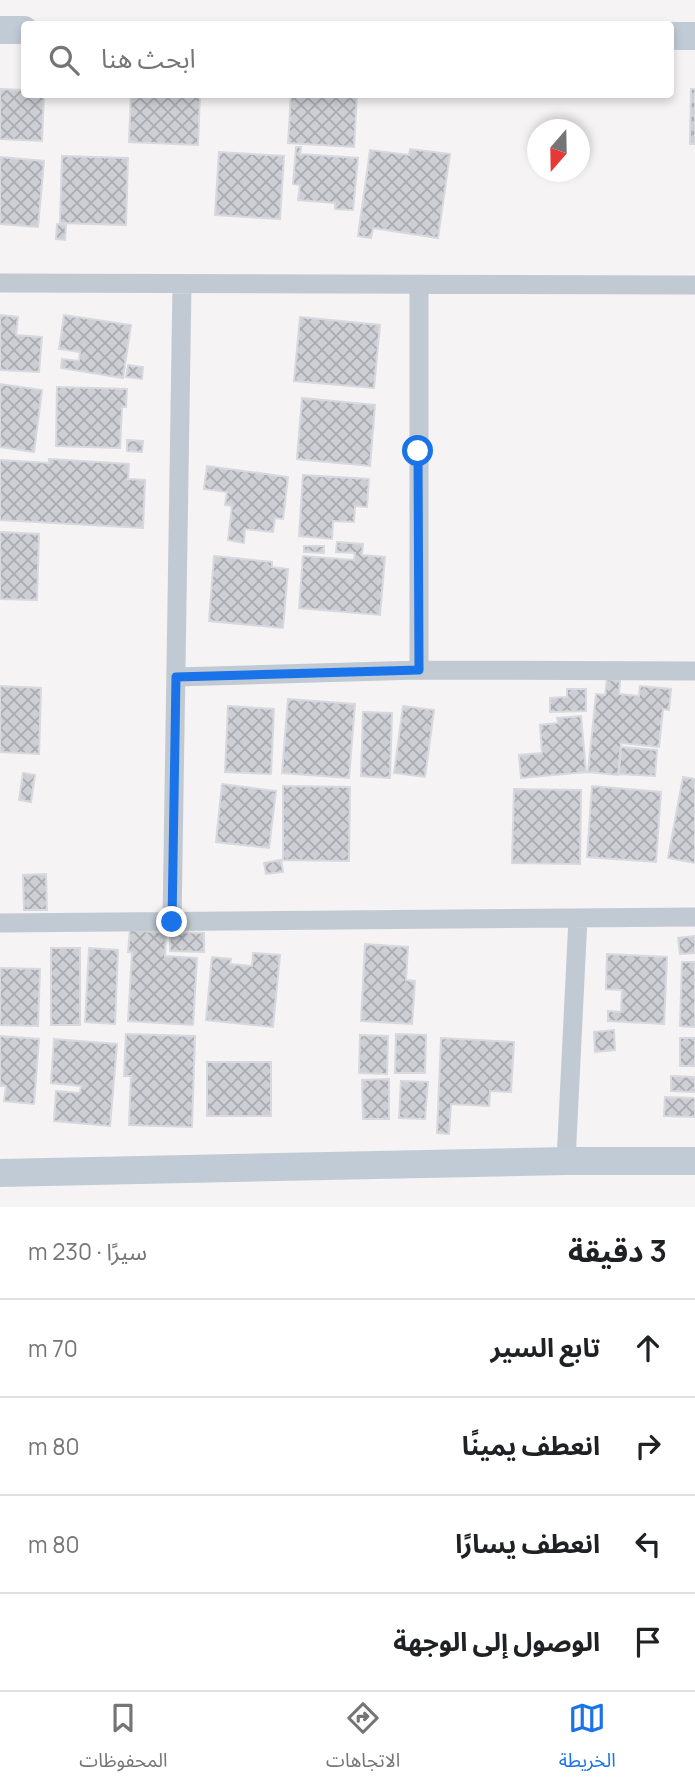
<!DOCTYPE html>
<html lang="ar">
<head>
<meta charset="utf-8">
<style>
	body { margin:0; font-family:Manrope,"Noto Sans Arabic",sans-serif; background:#f6f6f6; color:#202124; direction:rtl }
	.compass { position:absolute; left:527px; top:119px; width:63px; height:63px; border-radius:50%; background:#fff; box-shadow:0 4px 10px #0003; rotate:200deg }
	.stop { position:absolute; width:21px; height:21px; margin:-16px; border:5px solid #1a73e8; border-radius:50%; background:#fff }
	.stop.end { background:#1a73e8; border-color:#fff; box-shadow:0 2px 7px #0008 }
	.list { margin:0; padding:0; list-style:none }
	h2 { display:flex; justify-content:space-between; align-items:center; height:91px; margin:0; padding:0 28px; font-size:30px }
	h2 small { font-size:23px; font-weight:400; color:#757577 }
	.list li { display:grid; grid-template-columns:46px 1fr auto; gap:21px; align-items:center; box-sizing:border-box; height:98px; padding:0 28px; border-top:2px solid #e0e0e0 }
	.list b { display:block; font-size:26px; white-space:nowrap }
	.list em { font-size:23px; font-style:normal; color:#757577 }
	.icon { flex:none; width:38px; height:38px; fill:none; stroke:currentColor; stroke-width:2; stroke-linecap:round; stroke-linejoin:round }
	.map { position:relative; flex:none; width:695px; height:1207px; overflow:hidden; direction:ltr }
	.search { position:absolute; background:#fff; box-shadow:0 4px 10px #0003; left:21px; right:21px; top:21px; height:77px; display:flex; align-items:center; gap:18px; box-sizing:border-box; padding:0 24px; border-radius:7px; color:#757577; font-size:26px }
	.sheet { height:483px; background:#fff }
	nav { display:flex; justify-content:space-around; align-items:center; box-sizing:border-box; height:98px; border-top:2px solid #e0e0e0; background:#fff; font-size:19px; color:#757577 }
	nav a { display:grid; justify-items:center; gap:4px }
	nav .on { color:#1a73e8 }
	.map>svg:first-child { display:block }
</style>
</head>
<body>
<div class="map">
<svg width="695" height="1207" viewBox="0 0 695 1207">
	<defs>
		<pattern id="building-cross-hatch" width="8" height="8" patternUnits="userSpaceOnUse" patternTransform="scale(1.75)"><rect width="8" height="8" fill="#cdcfd5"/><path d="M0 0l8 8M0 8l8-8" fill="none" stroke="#a8abb0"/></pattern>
	</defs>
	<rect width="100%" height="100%" fill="#f5f3f3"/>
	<!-- building -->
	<path fill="url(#building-cross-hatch)" stroke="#d7d9de" stroke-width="2" d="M0,89L24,90V94H44L42,141L0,139Z
		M691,89H695V144H690Z
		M131,94H200L198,145L129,142Z
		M291,94H357L354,147L288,143Z
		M296,147H301L300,154L358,158L353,210L335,209V203L298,200L300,185L293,184Z
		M410,149L450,154L438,238L373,228L371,238L358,236L370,150L409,155Z
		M219,152L284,156L280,219L215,215Z
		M62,156L128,158L126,225L60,223Z
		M0,157L44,161L38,227L0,224Z
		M57,224L66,225L65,240L56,239Z
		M0,315L18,317L16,335L42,337L39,372L0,370Z
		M64,315L131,325L123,378L61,368L62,359L79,361L80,352L59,349Z
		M300,317L380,325L374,388L294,381Z
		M128,365L143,367L142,379L126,377Z
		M0,384L42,390L34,452L0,447Z
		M57,387L127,389L126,407H122L120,448L56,446Z
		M302,398L375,405L370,466L297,459Z
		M127,440L143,441L142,452L127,451Z
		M49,459L129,464L128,479L145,480L143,528L0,520V460L49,463Z
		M207,466L288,477L283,519L275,518L273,532L245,529L244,543L228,540L232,506L225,505L227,492L204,489Z
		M303,475L369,479L367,507L355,506L354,522L333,521L332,539L299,536Z
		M0,532L39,534L37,600L0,599Z
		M337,542L363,544L362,555L385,557L380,615L299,608L303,556L354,560L355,553L336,552Z
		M304,546H324V553L304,552Z
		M214,556L272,562V567L288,569L283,628L209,621Z
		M607,679L620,681L619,694L639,696L640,686L671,689L669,710L663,709L659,747L621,743L618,775L588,772L596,694L605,695Z
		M0,686L41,688L39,754L0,752Z
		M567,689H586V711L550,712V698L567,697Z
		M288,699L355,704L349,778L282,773Z
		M228,706L274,709L271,774L225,772Z
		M403,706L434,710L425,777L394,773Z
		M363,712L392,713L390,778L361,776Z
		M581,716L586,772L521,778L519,755L542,753L540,725L558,723L557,718Z
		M621,747L657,750L655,776L619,774Z
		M23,773L35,775L31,802L19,800Z
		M683,777L695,779V863L668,858Z
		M222,784L276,791L269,848L216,842Z
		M283,786L350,787L349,861L283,860Z
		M592,786L661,792L656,862L587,857Z
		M514,789L581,790L580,864L512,863Z
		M281,860L283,872L266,874L264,863Z
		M46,874L47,910H24L23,875Z
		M130,930L166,933L165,956L197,958L193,1025L128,1021L132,953L128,952Z
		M170,932L204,933V952L170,951Z
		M695,936V953L680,954L678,938Z
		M365,944L408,947L406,980L415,981L412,1024L361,1021Z
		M51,948H80V1025H51Z
		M89,948L118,950L115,1024L85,1022Z
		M253,953L280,955L273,1027L206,1020L212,957L231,959L230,964L252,966Z
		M607,954L667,957L664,1024L608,1021V1011L621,1012L622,990L606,989Z
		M682,962H695V1027L680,1026Z
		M0,968L40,969L38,1026L0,1025Z
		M614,1030L615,1050L595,1052L594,1032Z
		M126,1034L195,1036L192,1127L129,1125L131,1076H124Z
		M396,1034L426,1035L425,1073H395Z
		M360,1035L388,1036L387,1074L359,1073Z
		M0,1036L39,1039L34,1104L4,1101L6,1086H0Z
		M441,1038L514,1042L511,1092L490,1091L489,1106L451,1104L449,1134L437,1133Z
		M680,1038H695V1066H680Z
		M54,1039L117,1044L110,1126L54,1121L56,1091L80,1093L81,1086L51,1083Z
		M207,1062H271V1116H207Z
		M671,1076L695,1077V1092L671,1091Z
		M389,1079V1119H363L362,1080Z
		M401,1081L428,1082L425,1119L399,1118Z
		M665,1097L695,1098V1117L664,1116Z"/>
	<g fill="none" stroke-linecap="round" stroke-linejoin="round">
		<!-- street -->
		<path stroke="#c1cad2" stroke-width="19" d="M0,283L695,285
			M419,284V670
			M176,677L419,670L695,671
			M172,921L182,284
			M0,923L695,917
			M566,1161L578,918"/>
		<!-- secondary -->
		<path stroke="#c1cbd6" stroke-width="28" d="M0,30H24
			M670,36H695
			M0,1173L566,1161H695"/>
	</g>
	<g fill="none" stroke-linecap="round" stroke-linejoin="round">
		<!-- route -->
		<path stroke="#1a73e8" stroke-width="9" d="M172,922L176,677L419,670L418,451"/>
	</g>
</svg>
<svg class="compass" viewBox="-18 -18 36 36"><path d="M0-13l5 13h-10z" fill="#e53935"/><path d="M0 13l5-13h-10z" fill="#757577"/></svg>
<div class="stop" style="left:418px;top:451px"></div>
<div class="stop end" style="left:172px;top:922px"></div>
<div class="search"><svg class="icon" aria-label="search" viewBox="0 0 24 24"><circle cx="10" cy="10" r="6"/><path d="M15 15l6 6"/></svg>ابحث هنا</div>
</div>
<section class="sheet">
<h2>3 دقيقة<small>سيرًا · 230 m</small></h2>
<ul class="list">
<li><svg class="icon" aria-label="ahead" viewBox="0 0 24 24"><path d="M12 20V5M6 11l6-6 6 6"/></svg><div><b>تابع السير</b></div><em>70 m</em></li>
<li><svg class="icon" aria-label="right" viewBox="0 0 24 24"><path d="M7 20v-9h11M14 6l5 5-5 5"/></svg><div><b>انعطف يمينًا</b></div><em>80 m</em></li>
<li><svg class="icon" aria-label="left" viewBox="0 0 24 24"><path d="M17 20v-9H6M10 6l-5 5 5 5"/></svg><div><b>انعطف يسارًا</b></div><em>80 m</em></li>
<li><svg class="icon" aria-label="arrive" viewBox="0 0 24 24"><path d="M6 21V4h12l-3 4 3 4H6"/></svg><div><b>الوصول إلى الوجهة</b></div></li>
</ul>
</section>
<nav>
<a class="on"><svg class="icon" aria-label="map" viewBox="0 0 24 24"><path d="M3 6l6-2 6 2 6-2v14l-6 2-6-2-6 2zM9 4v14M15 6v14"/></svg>الخريطة</a>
<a><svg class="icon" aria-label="directions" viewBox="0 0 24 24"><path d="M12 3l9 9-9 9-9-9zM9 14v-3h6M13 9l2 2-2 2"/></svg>الاتجاهات</a>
<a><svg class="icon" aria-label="saved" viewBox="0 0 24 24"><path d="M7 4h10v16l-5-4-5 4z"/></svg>المحفوظات</a>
</nav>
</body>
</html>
